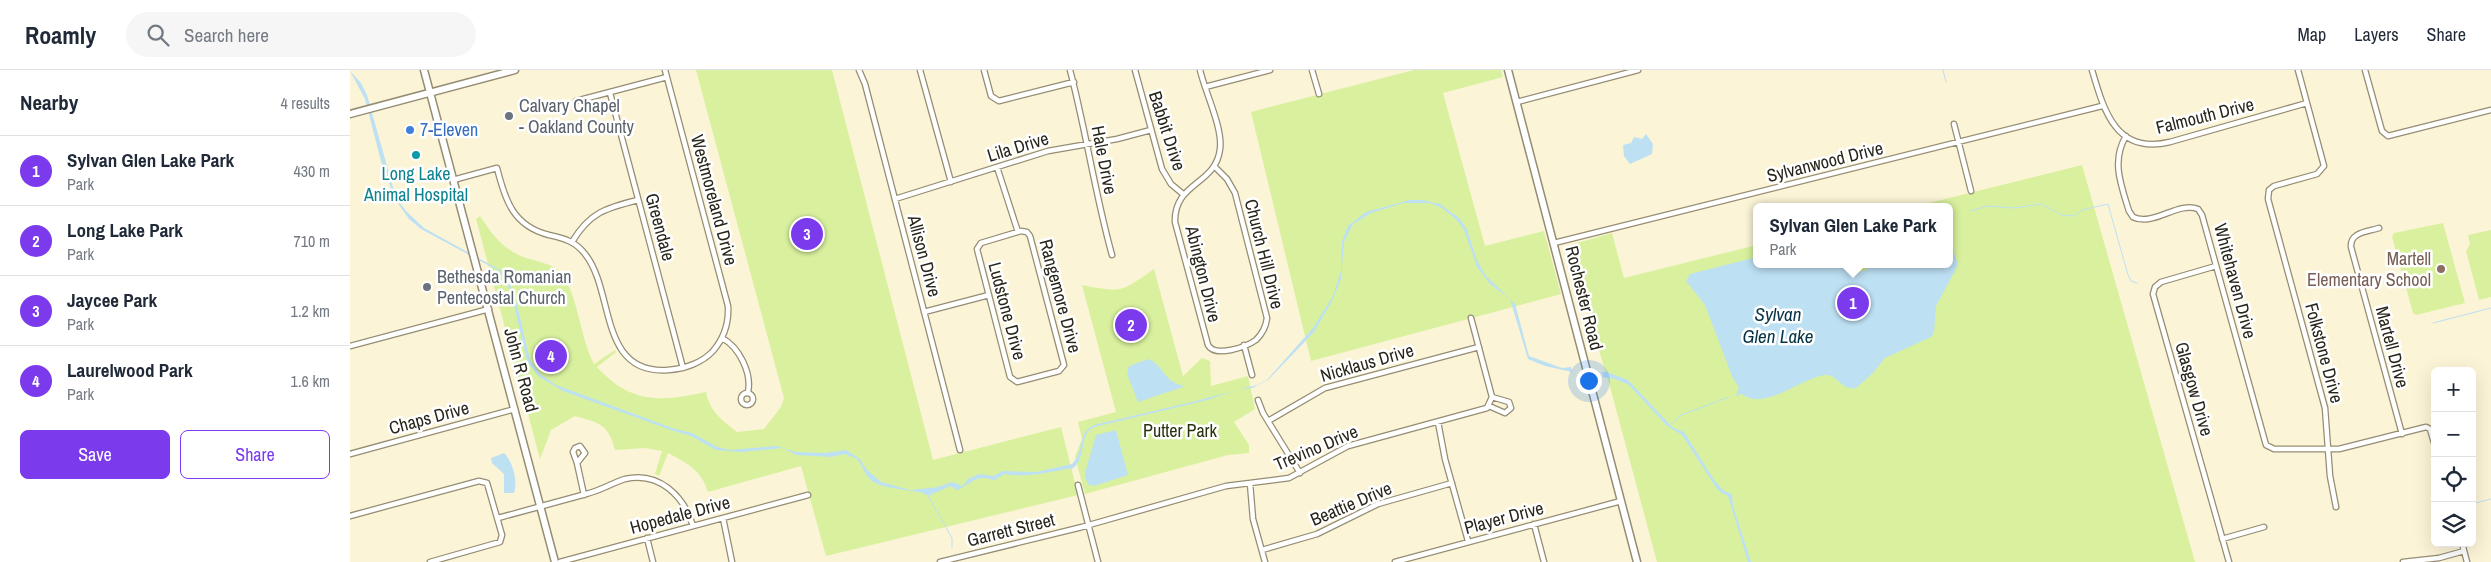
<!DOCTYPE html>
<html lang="en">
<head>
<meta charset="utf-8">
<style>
	body { margin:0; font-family:"Archivo Narrow",sans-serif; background:#f6f6f7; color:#1f2937 }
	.controls { position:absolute; right:15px; bottom:15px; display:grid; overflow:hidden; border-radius:8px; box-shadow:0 5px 20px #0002 }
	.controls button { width:45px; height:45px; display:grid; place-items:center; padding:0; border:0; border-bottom:1px solid #e0e1e3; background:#fff; color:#1f2937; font:25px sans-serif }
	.you { position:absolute; left:1238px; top:310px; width:18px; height:18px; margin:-12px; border:4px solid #fff; border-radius:50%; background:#1a73e8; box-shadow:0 0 0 8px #1a73e833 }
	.badge { display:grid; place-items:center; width:32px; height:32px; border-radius:50%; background:#7c3aed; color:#fff; font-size:16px; font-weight:700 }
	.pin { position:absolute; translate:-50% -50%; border:2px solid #fff; box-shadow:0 1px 5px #0006 }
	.popup { position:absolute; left:1403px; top:133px; width:200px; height:65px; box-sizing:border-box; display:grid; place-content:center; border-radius:8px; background:#fff; filter:drop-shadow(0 1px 4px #0005); font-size:16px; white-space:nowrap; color:#747a83 }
	.popup b { font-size:19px; color:#1f2937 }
	.popup::after { content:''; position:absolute; left:50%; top:100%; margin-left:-10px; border:10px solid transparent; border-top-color:#fff }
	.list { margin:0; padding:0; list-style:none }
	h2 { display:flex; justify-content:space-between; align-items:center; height:65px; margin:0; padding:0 20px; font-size:21px }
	h2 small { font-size:16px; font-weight:400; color:#747a83 }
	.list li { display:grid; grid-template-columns:32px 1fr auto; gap:15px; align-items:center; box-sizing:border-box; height:70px; padding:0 20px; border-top:1px solid #e0e1e3 }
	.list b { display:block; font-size:19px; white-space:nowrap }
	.list p { margin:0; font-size:16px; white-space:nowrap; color:#747a83 }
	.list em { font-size:16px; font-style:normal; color:#747a83 }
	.actions { display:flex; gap:10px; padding:15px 20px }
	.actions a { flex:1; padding:11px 0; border:1px solid #7c3aed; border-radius:8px; text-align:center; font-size:18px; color:#7c3aed }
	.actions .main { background:#7c3aed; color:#fff }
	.icon { flex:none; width:28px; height:28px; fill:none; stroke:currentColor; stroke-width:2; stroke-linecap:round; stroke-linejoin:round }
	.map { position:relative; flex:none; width:2141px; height:492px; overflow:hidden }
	header { display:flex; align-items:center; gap:30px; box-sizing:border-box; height:70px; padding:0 25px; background:#fff; border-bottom:1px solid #e0e1e3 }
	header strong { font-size:24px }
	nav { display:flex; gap:28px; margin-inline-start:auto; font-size:18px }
	.search { width:350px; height:45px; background:#f6f6f7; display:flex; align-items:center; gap:12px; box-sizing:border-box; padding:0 18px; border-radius:28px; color:#747a83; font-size:19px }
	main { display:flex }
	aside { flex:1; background:#fff }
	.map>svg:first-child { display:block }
</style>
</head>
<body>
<header>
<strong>Roamly</strong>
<div class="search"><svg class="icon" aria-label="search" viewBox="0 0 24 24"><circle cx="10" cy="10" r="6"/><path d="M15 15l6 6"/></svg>Search here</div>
<nav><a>Map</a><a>Layers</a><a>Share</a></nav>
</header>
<main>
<aside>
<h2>Nearby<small>4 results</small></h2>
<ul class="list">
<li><span class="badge">1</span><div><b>Sylvan Glen Lake Park</b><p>Park</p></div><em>430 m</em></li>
<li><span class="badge">2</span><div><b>Long Lake Park</b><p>Park</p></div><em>710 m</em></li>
<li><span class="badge">3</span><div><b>Jaycee Park</b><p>Park</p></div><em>1.2 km</em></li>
<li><span class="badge">4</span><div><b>Laurelwood Park</b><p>Park</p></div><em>1.6 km</em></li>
</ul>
<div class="actions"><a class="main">Save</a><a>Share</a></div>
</aside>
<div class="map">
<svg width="2141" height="492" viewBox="0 0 2141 492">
	<rect width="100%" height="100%" fill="#fbf4d7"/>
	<!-- green -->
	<path fill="#d9f19e" d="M346,0H482L583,390L711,357L728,425L476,486L451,396L358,422C352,401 336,392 318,383L309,406L305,404L312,381L295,378L265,380C258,353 249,353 225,346L201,360L190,389L126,149L130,146C140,161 150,176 167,184C179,191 204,192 212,204C228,226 230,267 244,294L265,280L266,282L247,297C281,334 310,332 356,322C360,342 372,350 387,362L414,359L431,337L434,328Z
		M1064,0H1151L1153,7L1093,23L1135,176L1194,161L1211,224L961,291L901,42Z
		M1732,95L1845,492H1307L1259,313L1217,176L1262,163L1274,208L1407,175V194H1599V137H1563Z
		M2093,153L2115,233L2066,245L2063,243L2042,167L2044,163Z
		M2141,160V227L2129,230L2116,181L2120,174L2118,165Z
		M804,199L833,306L852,288L860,291L861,316L898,306L905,339L884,352L899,375V383L878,385L735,424L725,387L732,369L728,352L766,342L732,215C773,223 771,222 804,199Z"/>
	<!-- water -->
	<path fill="#bde0f3" d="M0,1L11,13L17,25L46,128L56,141L74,158L150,200L164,222L180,290L190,304L206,315L322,358L342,363L367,377L380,380L427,376L446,382L475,383L496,380L510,389L517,400L531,412L560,420L588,417L602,412L613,416L618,409L629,404L643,406L653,401L686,402L722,394C734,383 727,363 744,355L842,332L907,315L917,310L963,258L983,226L991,201L992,171L998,156L1016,142L1060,130H1072L1090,134L1109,148L1117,159L1126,188L1135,205L1165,234L1179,286L1212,298L1221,297L1222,302L1195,296L1178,289L1160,229L1140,214L1127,197L1114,160L1107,150L1092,138L1080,133H1053L1021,143L1003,154L994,172L991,209L982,231L964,262L918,310L902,318L887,320L857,330L744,357C728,365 737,389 722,399C715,398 713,400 706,401C690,404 671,407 654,404L645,410C641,410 637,408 633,408C623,408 616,417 607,420L600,416L578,426C571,419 536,421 522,411C514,405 513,396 507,389L495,384L481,387L446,385L433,378L391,382L366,380L341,366L321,360L213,321L188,306L177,291L161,222L149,201L71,159L59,149L47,132L33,99L15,29Z
		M1296,64L1303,74L1302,84L1280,94L1274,86L1273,75L1281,73L1284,67L1292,69Z
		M1600,157L1603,161L1600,170L1608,195L1586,236L1584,263L1581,267L1535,288L1523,303L1506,318C1492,321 1487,304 1475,305C1451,308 1414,342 1392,324L1386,326L1389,318L1382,306L1355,235L1336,211L1340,204L1407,187V194H1495L1503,204L1516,200L1520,194H1599Z
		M798,289C813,294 815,313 832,315L833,317L788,332L777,304L779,296Z
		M1252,302H1257L1278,310L1322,357L1334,362L1364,410L1374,421L1382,424L1383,436L1401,492H1398L1378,426L1370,422L1365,416L1332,365L1317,356L1279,315L1265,309L1253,307Z
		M766,360L778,405L744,416L739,415L735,408V403L746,365Z
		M154,383C163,392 168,411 164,423H154V404L142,393L141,388Z"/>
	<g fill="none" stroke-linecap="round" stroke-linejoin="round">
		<!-- stream -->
		<path stroke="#bde0f3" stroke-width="1" d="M1593,0L1596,12
			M1620,141L1638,136L1663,138L1691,134L1712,145L1724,146L1732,140L1758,134L1778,205L1781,211L1787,213
			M2083,253L2141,238
			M1321,354L1331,345L1379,327
			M578,426L602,468V477
			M2122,434L2141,429"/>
		<defs>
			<path id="street" d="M509,0L515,14L610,380
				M570,0L601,112
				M634,0L641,26L649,31L724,12
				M720,0C736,61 745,124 762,185
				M785,0L812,99L821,114L833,124
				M850,0C855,22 873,58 870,79C866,115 824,112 825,152L858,275C865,288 896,277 906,270C912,264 916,257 917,248L885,123L877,109L864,96
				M962,0L969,24
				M1742,0C1754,41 1766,85 1820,72L1957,33
				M1948,0L1974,96L1967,104L1924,116L1919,120L1918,129L1975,338L1980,406L1986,437
				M2015,0L2032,61L2038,66L2141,40
				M855,17L920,0
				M260,23L333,298
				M226,31L317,7
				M1167,32L1288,0
				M1604,54L1621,121
				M1776,66C1761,91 1771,115 1779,141L1783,147C1803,157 1828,131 1848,139L1852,145L1916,375L1924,379H1989L2076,357L2080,359L2085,376
				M647,97L668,162
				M103,110L147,98C155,130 163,156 199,165C214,168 226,172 235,184C265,221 248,305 318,300C334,299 352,293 363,281C374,268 379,253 378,236L315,0
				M545,129L698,81L767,69L801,60
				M2029,158C2017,162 2000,162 2001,177L2052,364
				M671,161L677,162L680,166L714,295L709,301L667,312L660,307L627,179L631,173Z
				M222,172C240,142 256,138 288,130
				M1204,173L1752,36
				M1866,196L1811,212L1805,217L1803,224L1879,492
				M574,242L639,225
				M372,268C389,277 402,303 398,322
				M894,275L902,305
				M0,276L139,239
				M391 329a6 6 0 1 1 12 0a6 6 0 1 1-12 0Z
				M908,330L913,343L950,403
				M1139,336L1155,343L1161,338L1159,332L1142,327
				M918,351L975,318L1129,277
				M1088,352L1095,389L1118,471
				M230,376L235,383L227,393L223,382L225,378Z
				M0,384L165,339
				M227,393L234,425
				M900,413L903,449L915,492
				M728,415L748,492
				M0,446L129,411L137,413L152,465L150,472L80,492
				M148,448C177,440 207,432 236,424C250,421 262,413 275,409C309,401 334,426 343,456
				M373,448L382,492
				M1184,454L1194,492
				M297,468L303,492
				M1872,469L1914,457
				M2112,473L2117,492
				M912,480L967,464L1028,434L1102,413
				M210,492L458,425
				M590,492L732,457L876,416L939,408L998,376L1137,338L1142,327L1121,248
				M1045,492L1271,431
				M2053,492L2089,488L2114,481"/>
			<path id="secondary" d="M74,0L205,492
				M1158,0L1287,492
				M0,44L165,0"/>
		</defs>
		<!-- street casing -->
		<use href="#street" stroke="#958d73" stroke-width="7"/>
		<!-- secondary casing -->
		<use href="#secondary" stroke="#958d73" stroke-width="9"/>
		<!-- street -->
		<use href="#street" stroke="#fff" stroke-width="4.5"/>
		<!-- secondary -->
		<use href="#secondary" stroke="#fff" stroke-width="6"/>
	</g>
	<!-- markers -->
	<g fill="#6b7280" stroke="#fff" stroke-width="2">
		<circle cx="159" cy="46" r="5"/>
		<circle cx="77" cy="217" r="5"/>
	</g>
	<circle fill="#3f7fe0" stroke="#fff" stroke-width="2" cx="60" cy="60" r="5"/>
	<circle fill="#0f9aa8" stroke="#fff" stroke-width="2" cx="66" cy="85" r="5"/>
	<circle fill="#8d6e63" stroke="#fff" stroke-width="2" cx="2091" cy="199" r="5"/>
	<g text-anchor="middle" stroke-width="5" stroke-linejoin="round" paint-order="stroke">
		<!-- worship labels -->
		<g font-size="18" fill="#5b616d" stroke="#fff" text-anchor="start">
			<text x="169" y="42">Calvary Chapel<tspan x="169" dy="21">- Oakland County</tspan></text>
			<text x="87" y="213">Bethesda Romanian<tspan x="87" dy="21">Pentecostal Church</tspan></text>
		</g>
		<!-- street labels -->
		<g font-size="18" fill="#28251a" stroke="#fff">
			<text transform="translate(1855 46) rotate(-14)" y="6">Falmouth Drive</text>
			<text transform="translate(817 61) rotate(72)" y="6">Babbit Drive</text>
			<text transform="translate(668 77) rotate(-17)" y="6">Lila Drive</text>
			<text transform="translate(754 90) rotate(79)" y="6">Hale Drive</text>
			<text transform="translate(1475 92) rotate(-14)" y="6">Sylvanwood Drive</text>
			<text transform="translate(364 130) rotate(75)" y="6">Westmoreland Drive</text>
			<text transform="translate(310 157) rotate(75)" y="6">Greendale</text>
			<text transform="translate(914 184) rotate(76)" y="6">Church Hill Drive</text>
			<text transform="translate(574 186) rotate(75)" y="6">Allison Drive</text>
			<text transform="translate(853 204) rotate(76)" y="6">Abington Drive</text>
			<text transform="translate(1885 211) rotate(75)" y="6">Whitehaven Drive</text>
			<text transform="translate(710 226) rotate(75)" y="6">Rangemore Drive</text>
			<text transform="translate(1234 228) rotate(76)" y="6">Rochester Road</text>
			<text transform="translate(657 241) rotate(75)" y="6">Ludstone Drive</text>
			<text transform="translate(2042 277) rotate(75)" y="6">Martell Drive</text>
			<text transform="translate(1974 283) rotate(75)" y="6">Folkstone Drive</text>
			<text transform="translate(1017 293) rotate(-16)" y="6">Nicklaus Drive</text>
			<text transform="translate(171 300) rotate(75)" y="6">John R Road</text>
			<text transform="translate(1844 319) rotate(74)" y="6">Glasgow Drive</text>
			<text transform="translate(79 348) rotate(-15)" y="6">Chaps Drive</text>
			<text transform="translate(966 378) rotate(-23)" y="6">Trevino Drive</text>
			<text transform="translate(1001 434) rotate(-23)" y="6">Beattie Drive</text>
			<text transform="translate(330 445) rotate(-15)" y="6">Hopedale Drive</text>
			<text transform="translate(1154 448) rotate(-15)" y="6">Player Drive</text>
			<text transform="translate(661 460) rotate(-14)" y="6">Garrett Street</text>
		</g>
		<!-- shop labels -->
		<g font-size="18" fill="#366cbe" stroke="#fff" text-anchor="start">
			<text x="70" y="66">7-Eleven</text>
		</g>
		<!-- culture labels -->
		<g font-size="18" fill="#0d838f" stroke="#fff">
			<text x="66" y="110">Long Lake<tspan x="66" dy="21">Animal Hospital</tspan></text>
		</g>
		<!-- education labels -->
		<g font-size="18" fill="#785e54" stroke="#fff" text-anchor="end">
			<text x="2081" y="195">Martell<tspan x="2081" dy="21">Elementary School</tspan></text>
		</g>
		<!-- park labels -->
		<g font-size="18" fill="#29310e" stroke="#fff">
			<text x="830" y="367">Putter Park</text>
		</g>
		<!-- water labels -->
		<g font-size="19" font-style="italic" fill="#063346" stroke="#fff">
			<text x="1428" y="251">Sylvan<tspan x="1428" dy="22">Glen Lake</tspan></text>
		</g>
	</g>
</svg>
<div class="controls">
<button>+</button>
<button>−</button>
<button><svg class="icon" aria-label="locate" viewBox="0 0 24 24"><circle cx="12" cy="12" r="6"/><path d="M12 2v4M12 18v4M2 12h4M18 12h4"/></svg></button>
<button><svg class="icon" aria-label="layers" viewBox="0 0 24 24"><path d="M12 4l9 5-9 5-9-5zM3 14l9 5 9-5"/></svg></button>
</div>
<div class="you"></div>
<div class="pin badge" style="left:1503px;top:233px">1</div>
<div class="popup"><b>Sylvan Glen Lake Park</b>Park</div>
<div class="pin badge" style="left:781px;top:255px">2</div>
<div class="pin badge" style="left:457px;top:164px">3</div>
<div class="pin badge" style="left:201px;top:286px">4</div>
</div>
</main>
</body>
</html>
